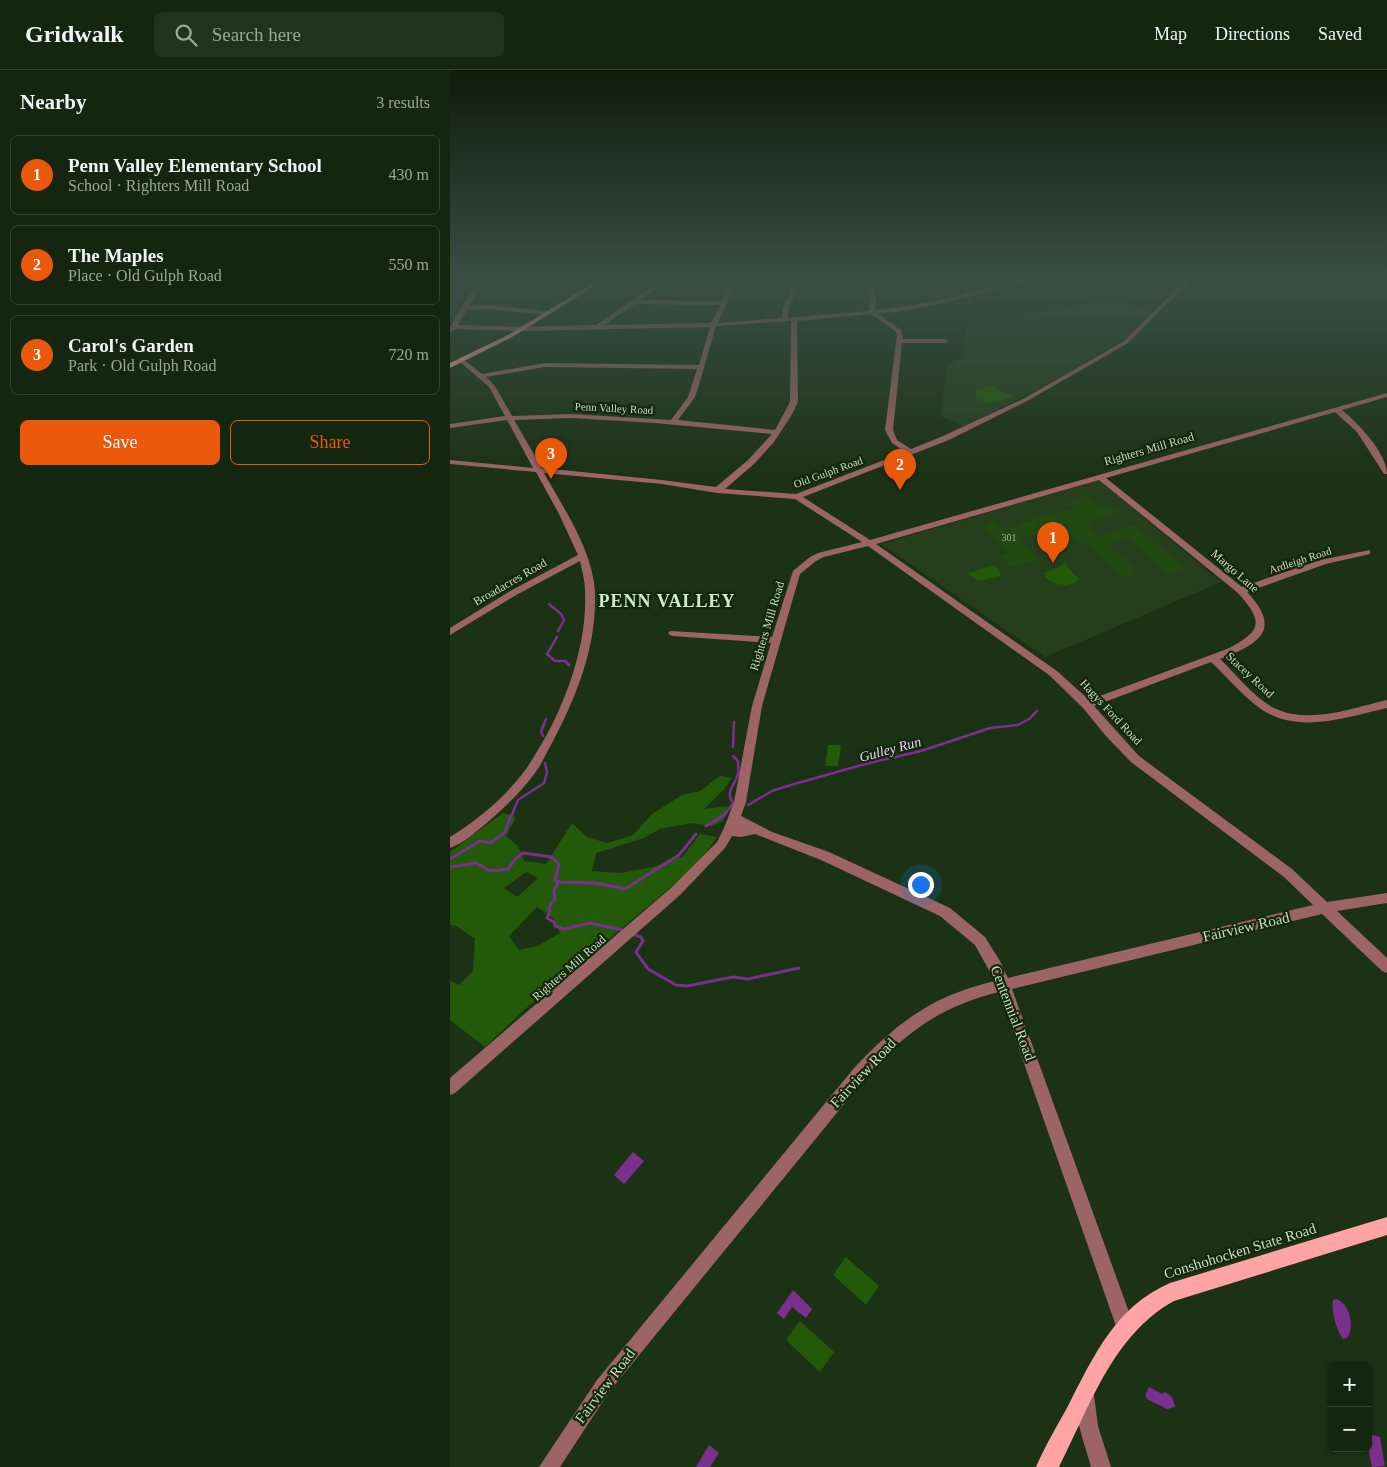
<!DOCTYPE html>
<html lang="en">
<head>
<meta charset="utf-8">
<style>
	body { margin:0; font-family:"Times New Roman",serif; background:#21321d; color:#f1f3f6 }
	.controls { position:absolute; right:15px; bottom:15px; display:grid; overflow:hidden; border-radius:8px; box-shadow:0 1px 4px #0004 }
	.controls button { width:45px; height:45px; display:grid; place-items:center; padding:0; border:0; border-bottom:1px solid #33432f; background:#14260f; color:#f1f3f6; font:25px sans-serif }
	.you { position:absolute; left:470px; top:814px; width:18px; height:18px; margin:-12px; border:4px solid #fff; border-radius:50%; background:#1a73e8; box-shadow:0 0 0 8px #1a73e833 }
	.badge { display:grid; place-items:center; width:32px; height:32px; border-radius:50%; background:#ea580c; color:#fff; font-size:16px; font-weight:700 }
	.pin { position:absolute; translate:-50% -41px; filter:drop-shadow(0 1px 2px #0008) }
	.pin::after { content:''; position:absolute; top:26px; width:18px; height:15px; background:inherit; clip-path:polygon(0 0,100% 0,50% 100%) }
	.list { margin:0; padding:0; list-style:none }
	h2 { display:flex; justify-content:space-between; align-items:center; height:65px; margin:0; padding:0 20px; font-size:21px }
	h2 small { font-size:16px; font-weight:400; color:#9da59e }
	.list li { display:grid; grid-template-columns:32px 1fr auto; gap:15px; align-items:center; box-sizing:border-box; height:80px; margin:0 10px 10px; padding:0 10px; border:1px solid #33432f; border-radius:8px }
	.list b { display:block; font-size:19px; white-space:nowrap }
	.list p { margin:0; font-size:16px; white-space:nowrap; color:#9da59e }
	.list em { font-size:16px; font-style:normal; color:#9da59e }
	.actions { display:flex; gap:10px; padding:15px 20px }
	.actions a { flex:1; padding:11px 0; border:1px solid #ea580c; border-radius:8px; text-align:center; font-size:18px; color:#ea580c }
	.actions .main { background:#ea580c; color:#fff }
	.icon { flex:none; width:28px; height:28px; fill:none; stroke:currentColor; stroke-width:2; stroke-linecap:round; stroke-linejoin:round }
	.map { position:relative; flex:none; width:937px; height:1397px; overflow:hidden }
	header { display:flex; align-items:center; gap:30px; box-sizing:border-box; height:70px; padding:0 25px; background:#14260f; border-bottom:1px solid #33432f }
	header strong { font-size:24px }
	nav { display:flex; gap:28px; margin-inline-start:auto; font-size:18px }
	.search { width:350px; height:45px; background:#21321d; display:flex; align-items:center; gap:12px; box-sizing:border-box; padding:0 18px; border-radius:8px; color:#9da59e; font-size:19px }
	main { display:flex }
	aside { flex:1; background:#14260f }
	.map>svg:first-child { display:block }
</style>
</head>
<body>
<header>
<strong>Gridwalk</strong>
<div class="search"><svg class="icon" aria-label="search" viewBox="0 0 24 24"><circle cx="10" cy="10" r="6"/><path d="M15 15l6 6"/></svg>Search here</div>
<nav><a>Map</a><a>Directions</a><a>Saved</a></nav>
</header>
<main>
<aside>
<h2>Nearby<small>3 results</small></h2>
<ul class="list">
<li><span class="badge">1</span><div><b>Penn Valley Elementary School</b><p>School · Righters Mill Road</p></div><em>430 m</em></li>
<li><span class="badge">2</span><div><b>The Maples</b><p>Place · Old Gulph Road</p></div><em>550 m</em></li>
<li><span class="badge">3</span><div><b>Carol's Garden</b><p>Park · Old Gulph Road</p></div><em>720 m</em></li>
</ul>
<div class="actions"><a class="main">Save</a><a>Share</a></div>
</aside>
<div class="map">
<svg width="937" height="1397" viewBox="0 0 937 1397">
	<rect width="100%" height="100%" fill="#1b3214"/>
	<!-- built -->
	<path fill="#253f1d" d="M658,229L703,241L673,270L586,321L515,356L490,346L498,294L514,287L516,253L610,239Z
		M649,410L771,512L595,587L431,474Z"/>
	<!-- green -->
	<path fill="#225a09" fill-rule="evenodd" d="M542,316L556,324L565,325L564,327L539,334L527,329L525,324L527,320Z
		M613,493L618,494L617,497L629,509C619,519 604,515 595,507L594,503L612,496Z
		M542,495L549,499L551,506L528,511L518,504Z
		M378,675H391L388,696H375Z
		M270,706L282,708L274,719L254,739L278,736L273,751L263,756L241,753L210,759L194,768L146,783L142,801L171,803L203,797L233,786L250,764L267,767L246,796L74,940L35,977L0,950V911L9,915L23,901L25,869L6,856L0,855V782L53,743L66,747L56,766L68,776L74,791L96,794L122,753L137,767L157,773L183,765L202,744L232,725L250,721ZM76,802L88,808L67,827L54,818ZM87,837L103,848L110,863L88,876L69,880L59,866Z
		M396,1187L429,1216L416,1235L383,1205Z
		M350,1251L384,1282L370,1302L336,1270Z"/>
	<!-- water -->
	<path fill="#7b308f" d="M183,1082L194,1091L174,1114L164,1105Z
		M343,1220L362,1239L356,1248L342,1237L334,1249L327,1243Z
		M887,1229C900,1234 905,1258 897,1268L893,1269C886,1259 881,1241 883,1230Z
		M699,1317L712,1324L714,1322C721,1324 724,1330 725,1337L717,1339L697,1329L695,1326Z
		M919,1364L930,1367L935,1396L922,1397L918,1378Z
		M259,1375L269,1383L260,1397H246Z"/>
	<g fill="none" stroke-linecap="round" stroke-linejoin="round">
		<!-- stream-far2 -->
		<path stroke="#7b308f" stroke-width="1" d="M542,212L549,210"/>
		<!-- stream-far1 -->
		<path stroke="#7b308f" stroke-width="2.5" d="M99,534L111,544L114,550L108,561
			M107,567L97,584L105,591H115L119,595
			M93,666L91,662L96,649
			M283,677L284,652
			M298,735L322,721L341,715L415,694L471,681L540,658L568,655L579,649L587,641
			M61,747L68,730L94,713L97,702L95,693
			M273,747L283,733C274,721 286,715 288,703C289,700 288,695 288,691L283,686"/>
		<!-- stream -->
		<path stroke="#7b308f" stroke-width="3" d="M256,756L274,745
			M0,789L30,771L41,773L55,762L61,745
			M0,797L26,793L40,801L58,799L66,788L73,783L102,787L109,795L105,810L110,812L146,813L175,819L229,785L246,764
			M108,812L104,821L105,829L99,837L100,841L97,848L104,852L105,856L114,859L140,853L172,860
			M185,865L191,867L193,871L186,882L198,899L226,915L237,916L283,907L298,909L349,898"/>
	</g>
	<!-- building -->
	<path fill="#214a12" d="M632,425L636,428L639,427L648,435L652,434L669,442L635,453L650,466L682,455L686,456L734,498L719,503L715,502L677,468L659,475L687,501L680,503L683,506L673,507L642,479L604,458L570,469L588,489L561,497L550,486L558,483L533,458L538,452L545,450L554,460L573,455L569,451L580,452L587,446H599L624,439L619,432L630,428Z"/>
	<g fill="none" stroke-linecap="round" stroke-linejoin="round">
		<!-- minor -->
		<path fill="#9c6465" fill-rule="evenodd" d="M28,210H34L19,236L38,235L99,241L102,243L99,245L38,239L17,240L8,255L73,257L146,255L212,210H218L190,230L271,231L281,210H287L268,253L332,248L333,238L345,210H351L339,238L338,248L419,241L420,225L414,210H420C426,220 427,228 425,240C475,236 522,222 570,210H578L577,211C528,225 479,239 428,244L451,260L453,269H496L499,271L496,273H452L443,360L447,370L461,379L493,366L575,328L674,271L735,210H741L678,273L579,330L499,370L353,427L420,470L937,323V327L892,340C908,353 937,383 937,404H934L907,362L885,342L656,408L792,517L870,490L920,480V484L876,494L797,522C833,560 809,574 770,589C787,605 803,627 824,638C859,655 902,638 937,630V638C897,647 848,665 811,639C793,626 778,608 761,592L644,636L689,686L842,799L877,832L937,823V833L887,841L937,888V903L932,901L872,844L562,919L684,1256L681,1262L675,1265L669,1262L666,1256L549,922C494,936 465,956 426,995L159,1322L110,1397H89L147,1310L405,997C449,951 482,926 545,911L525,875L490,846L371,790L305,764L291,767L282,766L275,778L230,825L5,1023L0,1025V1008L222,817L267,772L274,758L284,732L302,636L321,573L223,566L220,565L218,563L220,561L322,567L343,501L360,487L368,483L412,472L345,429L267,423L212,414L94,403C114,439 142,479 145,521C147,576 127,626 102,673C96,683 92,694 85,703C71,722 55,737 38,752C26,762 14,773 0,778V767C29,749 59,724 78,696C111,647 138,580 135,521C135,511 132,501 130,491L68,524L0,565V558L62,520L128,485L109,444L86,402L0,394V390L83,398L57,350L0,358V354L55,346L39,317L9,291L14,290L32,304L95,293L249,295L260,257L73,261L5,259L0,262V257ZM185,234L270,235L261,253L154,255ZM421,244L446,262L447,265L435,360L442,373L455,382L346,424L275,419L304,394L324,372L341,346L348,332L347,251ZM341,251L340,332L325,360L228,350L245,327L249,315L266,256ZM95,297L247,299L238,327L221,350L121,344L62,346L45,316L36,307ZM121,348L205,353L322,364L298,390L266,417L212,410L92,398L64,350ZM649,410L788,523C814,552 812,561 777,579L639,630L607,601L426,474ZM418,476L599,605L633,638L655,665L681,692L834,807L863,835L558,908L550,891L535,867L500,838L379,782L322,762L291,746L296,732L312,636L350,504L366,491L374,487Z
			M635,1316L642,1318L644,1325L648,1356L661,1397H641C636,1377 620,1338 628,1318Z"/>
		<!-- major -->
		<path fill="#ffa3a5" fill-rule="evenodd" d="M148,210H155L62,267L0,298V293L58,265Z
			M937,1147V1165L724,1231C662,1265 639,1339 609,1397H586C595,1376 607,1356 618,1336C643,1287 666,1236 720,1213Z"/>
	</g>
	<!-- sky -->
	<linearGradient id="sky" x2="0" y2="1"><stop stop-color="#0f1c0b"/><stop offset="0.52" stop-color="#394f45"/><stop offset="1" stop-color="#394f45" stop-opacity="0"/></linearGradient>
	<rect width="937" height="405" fill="url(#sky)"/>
	<g text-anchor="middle" stroke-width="4.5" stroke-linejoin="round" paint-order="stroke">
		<!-- number labels -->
		<g font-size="10" fill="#a2b79b">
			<text x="559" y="471">301</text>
		</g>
		<!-- far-street labels -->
		<g font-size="11" fill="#cddbc9" stroke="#12280a">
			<text transform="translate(164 338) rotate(3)" y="4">Penn Valley Road</text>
			<text transform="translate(378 402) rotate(-20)" y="4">Old Gulph Road</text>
			<text transform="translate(850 490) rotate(-18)" y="4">Ardleigh Road</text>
		</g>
		<!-- street labels -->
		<g font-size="12" fill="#cddbc9" stroke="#12280a">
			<text transform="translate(699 379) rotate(-16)" y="4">Righters Mill Road</text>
			<text transform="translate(785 501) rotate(41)" y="4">Margo Lane</text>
			<text transform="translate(60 512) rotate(-30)" y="4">Broadacres Road</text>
			<text transform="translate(317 556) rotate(-73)" y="4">Righters Mill Road</text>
			<text transform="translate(800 605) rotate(43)" y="4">Stacey Road</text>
			<text transform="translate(661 642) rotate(47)" y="4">Hagys Ford Road</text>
			<text transform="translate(119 898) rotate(-41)" y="4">Righters Mill Road</text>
		</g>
		<!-- water labels -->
		<g font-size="14" font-style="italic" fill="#f2cdfd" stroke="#12280a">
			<text transform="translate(440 679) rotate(-15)" y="5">Gulley Run</text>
		</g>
		<!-- near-street labels -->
		<g font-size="15" fill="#cddbc9" stroke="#12280a">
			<text transform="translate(796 857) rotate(-13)" y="5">Fairview Road</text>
			<text transform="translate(563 943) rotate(69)" y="5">Centennial Road</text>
			<text transform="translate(413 1003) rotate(-47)" y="5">Fairview Road</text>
			<text transform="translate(790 1181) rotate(-17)" y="5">Conshohocken State Road</text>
			<text transform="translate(155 1316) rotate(-53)" y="5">Fairview Road</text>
		</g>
		<!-- district labels -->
		<g font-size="18" font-weight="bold" letter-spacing="1" fill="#cfecc7" stroke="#12280a">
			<text x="217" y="537">PENN VALLEY</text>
		</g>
	</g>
</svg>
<div class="controls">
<button>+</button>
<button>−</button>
</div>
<div class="you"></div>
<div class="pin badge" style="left:603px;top:493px">1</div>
<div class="pin badge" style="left:450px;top:420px">2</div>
<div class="pin badge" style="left:101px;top:409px">3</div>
</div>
</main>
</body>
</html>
